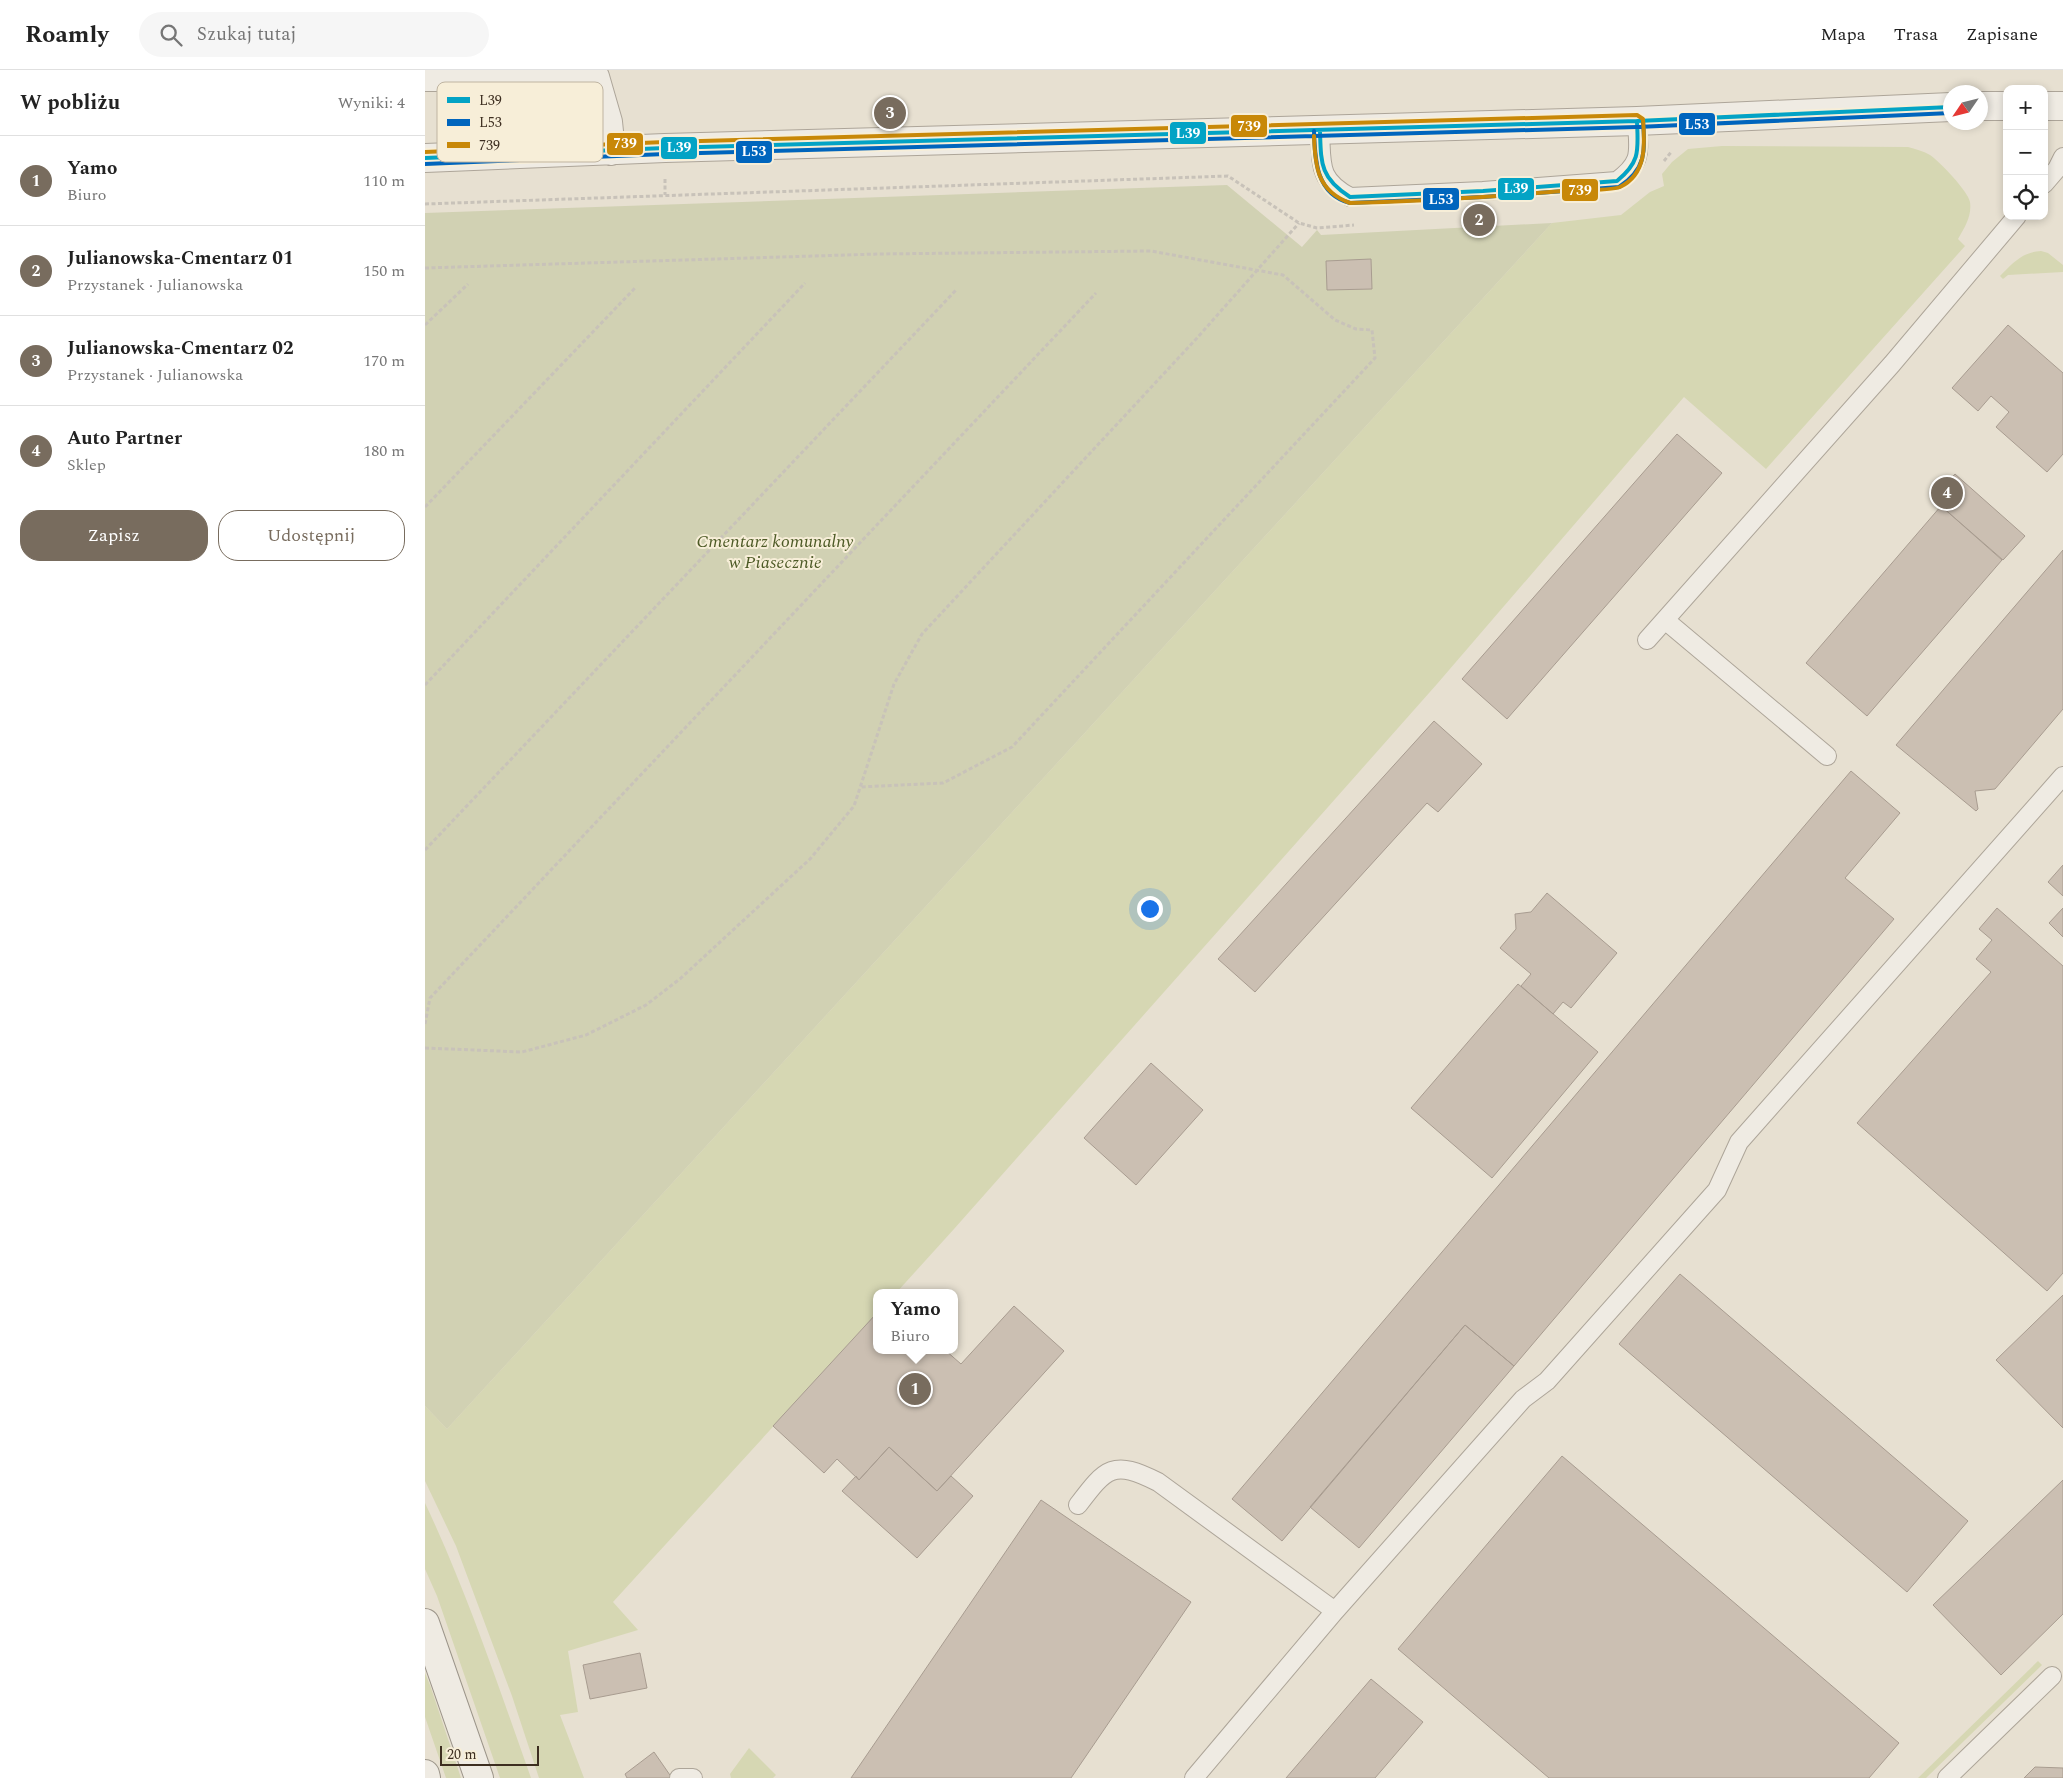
<!DOCTYPE html>
<html lang="pl">
<head>
<meta charset="utf-8">
<style>
	body { margin:0; font-family:Spectral,serif; background:#f6f6f6; color:#222 }
	.controls { position:absolute; right:15px; top:15px; display:grid; overflow:hidden; border-radius:10px; box-shadow:0 2px 8px #0003 }
	.controls button { width:45px; height:45px; display:grid; place-items:center; padding:0; border:0; border-bottom:1px solid #e0e0e0; background:#fff; color:#222; font:25px sans-serif }
	.compass { position:absolute; left:1518px; top:15px; width:45px; height:45px; border-radius:50%; background:#fff; box-shadow:0 2px 8px #0003; rotate:235deg }
	.scale { position:absolute; left:15px; bottom:12px; width:99px; box-sizing:border-box; padding-left:5px; border:2px solid #3d2e20; border-top:0; font-size:14px; line-height:18px; white-space:nowrap; color:#3d2e20; -webkit-text-stroke:4px #f7eed8; paint-order:stroke }
	.you { position:absolute; left:724px; top:838px; width:18px; height:18px; margin:-12px; border:4px solid #fff; border-radius:50%; background:#1a73e8; box-shadow:0 0 0 8px #1a73e833 }
	.badge { display:grid; place-items:center; width:32px; height:32px; border-radius:50%; background:#786c5e; color:#fff; font-size:16px; font-weight:700 }
	.pin { position:absolute; translate:-50% -50%; border:2px solid #fff; box-shadow:0 1px 5px #0006 }
	.popup { position:absolute; left:448px; top:1219px; width:85px; height:65px; box-sizing:border-box; display:grid; place-content:center; border-radius:10px; background:#fff; filter:drop-shadow(0 1px 4px #0005); font-size:16px; white-space:nowrap; color:#767676 }
	.popup b { font-size:19px; color:#222 }
	.popup::after { content:''; position:absolute; left:50%; top:100%; margin-left:-10px; border:10px solid transparent; border-top-color:#fff }
	.list { margin:0; padding:0; list-style:none }
	h2 { display:flex; justify-content:space-between; align-items:center; height:65px; margin:0; padding:0 20px; font-size:21px }
	h2 small { font-size:16px; font-weight:400; color:#767676 }
	.list li { display:grid; grid-template-columns:32px 1fr auto; gap:15px; align-items:center; box-sizing:border-box; height:90px; padding:0 20px; border-top:1px solid #e0e0e0 }
	.list b { display:block; font-size:19px; white-space:nowrap }
	.list p { margin:0; font-size:16px; white-space:nowrap; color:#767676 }
	.list em { font-size:16px; font-style:normal; color:#767676 }
	.actions { display:flex; gap:10px; padding:15px 20px }
	.actions a { flex:1; padding:11px 0; border:1px solid #786c5e; border-radius:20px; text-align:center; font-size:18px; color:#786c5e }
	.actions .main { background:#786c5e; color:#fff }
	.icon { flex:none; width:28px; height:28px; fill:none; stroke:currentColor; stroke-width:2; stroke-linecap:round; stroke-linejoin:round }
	.map { position:relative; flex:none; width:1638px; height:1708px; overflow:hidden }
	header { display:flex; align-items:center; gap:30px; box-sizing:border-box; height:70px; padding:0 25px; background:#fff; border-bottom:1px solid #e0e0e0 }
	header strong { font-size:24px }
	nav { display:flex; gap:28px; margin-inline-start:auto; font-size:18px }
	.search { width:350px; height:45px; background:#f6f6f6; display:flex; align-items:center; gap:12px; box-sizing:border-box; padding:0 18px; border-radius:28px; color:#767676; font-size:19px }
	main { display:flex }
	aside { flex:1; background:#fff }
	.map>svg:first-child { display:block }
</style>
</head>
<body>
<header>
<strong>Roamly</strong>
<div class="search"><svg class="icon" aria-label="search" viewBox="0 0 24 24"><circle cx="10" cy="10" r="6"/><path d="M15 15l6 6"/></svg>Szukaj tutaj</div>
<nav><a>Mapa</a><a>Trasa</a><a>Zapisane</a></nav>
</header>
<main>
<aside>
<h2>W pobliżu<small>Wyniki: 4</small></h2>
<ul class="list">
<li><span class="badge">1</span><div><b>Yamo</b><p>Biuro</p></div><em>110 m</em></li>
<li><span class="badge">2</span><div><b>Julianowska-Cmentarz 01</b><p>Przystanek · Julianowska</p></div><em>150 m</em></li>
<li><span class="badge">3</span><div><b>Julianowska-Cmentarz 02</b><p>Przystanek · Julianowska</p></div><em>170 m</em></li>
<li><span class="badge">4</span><div><b>Auto Partner</b><p>Sklep</p></div><em>180 m</em></li>
</ul>
<div class="actions"><a class="main">Zapisz</a><a>Udostępnij</a></div>
</aside>
<div class="map">
<svg width="1638" height="1708" viewBox="0 0 1638 1708">
	<rect width="100%" height="100%" fill="#e7e0d1"/>
	<!-- green -->
	<path fill="#d6d7b3" d="M1297,76L1483,77C1490,79 1498,81 1505,85C1515,92 1543,121 1545,132C1547,146 1540,157 1533,169L1540,176L1341,399L1259,327L1012,614L529,1159L471,1223H451V1244L188,1532L213,1560L143,1581L153,1642L135,1645L159,1708H114L87,1626L31,1476L0,1411V1336L22,1359L1127,153L1196,145L1225,122L1239,116L1237,104L1247,92L1263,79Z
		M1616,181L1623,183L1638,195V202L1583,205L1578,209L1575,206C1588,193 1597,182 1616,181Z
		M0,1433C42,1522 73,1615 106,1708H75L12,1526L0,1499Z
		M1613,1591L1617,1595L1501,1708H1493Z
		M0,1603L5,1615L36,1708H21L0,1647Z
		M324,1678L351,1705L348,1708H306L305,1704Z"/>
	<!-- cemetery -->
	<path fill="#d1d1b3" d="M802,115L877,177L892,160L896,165L1127,153L22,1359L0,1336V143Z"/>
	<!-- building -->
	<path fill="#cbbfb2" stroke="#a89c90" d="M946,189L947,219L902,220L901,191Z
		M1583,255L1638,303V384L1622,402L1571,357L1584,342L1566,326L1553,341L1527,318Z
		M1252,364L1297,403L1082,649L1037,609Z
		M1530,404L1600,466L1578,490L1508,429Z
		M1516,436L1577,490L1442,646L1381,593Z
		M1638,480V639L1570,719L1550,721L1553,739L1551,741L1471,675Z
		M1009,651L1057,694L1013,742L1002,733L830,922L793,889Z
		M1426,701L1475,743L1420,808L1469,849L1089,1296L1040,1255L857,1471L807,1429Z
		M1638,795V826L1623,812Z
		M1122,823L1192,883L1146,938L1138,932L1128,944L1096,916L1106,904L1075,878L1091,859L1090,844L1106,842Z
		M1572,838L1638,896V1203L1622,1221L1432,1053L1566,902L1551,889L1567,870L1554,859Z
		M1638,838V867L1624,853Z
		M1093,914L1173,982L1067,1108L986,1038Z
		M726,993L778,1040L711,1115L659,1068Z
		M1255,1204L1543,1451L1482,1522L1194,1274Z
		M1638,1225V1358L1571,1290Z
		M589,1236L639,1281L512,1421L464,1377L434,1410L412,1389L399,1403L348,1356L451,1244V1280H520L536,1294Z
		M1040,1255L1089,1296L934,1478L885,1437Z
		M464,1377L512,1421L526,1406L548,1426L492,1488L417,1421L431,1406L434,1410Z
		M1137,1386L1474,1673L1444,1708H1124L973,1579Z
		M1638,1410V1544L1576,1605L1508,1535Z
		M616,1430L766,1532L646,1708H426Z
		M215,1583L222,1618L165,1629L158,1595Z
		M946,1609L998,1652L950,1708H861Z
		M229,1682L247,1708H202L200,1704Z
		M1610,1697L1638,1698V1708H1599Z"/>
	<g fill="none" stroke-linecap="round" stroke-linejoin="round">
		<defs>
			<path id="lane" d="M895,61C897,94 892,109 925,127L1058,121L1192,111C1219,91 1213,81 1212,51
				M1619,114L1632,99L1638,87
				M1240,550L1402,686
				M1222,570L1467,294L1592,146
				M653,1435C681,1398 688,1389 733,1412L910,1541
				M254,1708H268
				M769,1708L910,1541L1098,1329L1122,1311L1292,1120L1314,1072L1638,706
				M1522,1708L1627,1606"/>
			<path id="street" d="M0,7H170L183,52L186,81
				M1556,36H1582
				M1619,36H1638
				M0,88L240,78L1212,51L1526,37"/>
			<path id="secondary" d="M0,1553L54,1708
				M0,1704L1,1708"/>
		</defs>
		<!-- lane casing -->
		<use href="#lane" stroke="#ada599" stroke-width="20"/>
		<!-- street casing -->
		<use href="#street" stroke="#ada599" stroke-width="30"/>
		<!-- secondary casing -->
		<use href="#secondary" stroke="#9c958a" stroke-width="30"/>
		<!-- path -->
		<path stroke="#c8c2b9" stroke-width="3" stroke-dasharray="4 2.5" stroke-linecap="butt" d="M1239,91L1247,81
			M240,109V125
			M0,134L803,106L874,153L892,158L929,155
			M0,198L453,184L726,181L858,205L910,250L931,259L947,260L950,288L587,677L518,713L435,717
			M0,255L43,214
			M0,437L210,218
			M0,615L380,213
			M0,780L532,219
			M0,954L5,928L671,223
			M0,978L97,982L161,965L221,935L256,908L385,789L429,736L469,614L497,564L772,268L874,153"/>
		<!-- lane -->
		<use href="#lane" stroke="#efebe3" stroke-width="18"/>
		<!-- street -->
		<use href="#street" stroke="#efebe3" stroke-width="28"/>
		<!-- secondary -->
		<use href="#secondary" stroke="#efebe3" stroke-width="28"/>
		<defs>
			<path id="bus-1" d="M895,61C896,93 895,108 925,127L1058,121L1192,111C1216,91 1213,80 1212,51
				M0,88L240,78L1212,51L1526,37"/>
			<path id="bus-2" d="M889,61C890,91 891,124 925,133L1058,127L1194,117C1222,99 1220,80 1218,51
				M0,94L240,84L1212,57L1526,43"/>
			<path id="bus-3" d="M0,82L240,72L1212,45L1218,49C1220,74 1222,104 1195,117C1185,121 1150,120 1138,121C1067,127 996,131 925,133C892,121 890,96 889,66"/>
		</defs>
		<!-- bus-1 casing -->
		<use href="#bus-1" stroke="#f7eed8" stroke-width="8"/>
		<!-- bus-2 casing -->
		<use href="#bus-2" stroke="#f7eed8" stroke-width="8"/>
		<!-- bus-3 casing -->
		<use href="#bus-3" stroke="#f7eed8" stroke-width="8"/>
		<!-- bus-1 -->
		<use href="#bus-1" stroke="#03a3c5" stroke-width="4"/>
		<!-- bus-2 -->
		<use href="#bus-2" stroke="#0065bd" stroke-width="4"/>
		<!-- bus-3 -->
		<use href="#bus-3" stroke="#c88808" stroke-width="4"/>
	</g>
	<g text-anchor="middle" stroke-width="4" stroke-linejoin="round" paint-order="stroke">
		<!-- park labels -->
		<g font-size="18" font-style="italic" fill="#4d5a26" stroke="#f7eed8">
			<text x="350" y="477">Cmentarz komunalny<tspan x="350" dy="21">w Piasecznie</tspan></text>
		</g>
	</g>
	<!-- legend -->
	<rect x="12" y="12" width="166" height="80" rx="8" fill="#f7eed8" stroke="#bfb4a1" stroke-width="1"/>
	<rect x="22" y="27" width="23" height="6" fill="#03a3c5"/>
	<rect x="22" y="49" width="23" height="7" fill="#0065bd"/>
	<rect x="22" y="72" width="23" height="6" fill="#c88808"/>
	<g font-size="14" fill="#3d2e20">
		<text x="54" y="35">L39</text>
		<text x="54" y="57">L53</text>
		<text x="54" y="80">739</text>
	</g>
	<g stroke="#f7eed8" stroke-width="2">
		<rect x="1253" y="42" width="38" height="24" rx="5" fill="#0065bd"/>
		<rect x="805" y="44" width="38" height="24" rx="5" fill="#c88808"/>
		<rect x="744" y="51" width="38" height="24" rx="5" fill="#03a3c5"/>
		<rect x="181" y="62" width="38" height="24" rx="5" fill="#c88808"/>
		<rect x="235" y="66" width="38" height="24" rx="5" fill="#03a3c5"/>
		<rect x="310" y="70" width="38" height="24" rx="5" fill="#0065bd"/>
		<rect x="1072" y="107" width="38" height="24" rx="5" fill="#03a3c5"/>
		<rect x="1136" y="108" width="38" height="24" rx="5" fill="#c88808"/>
		<rect x="997" y="117" width="38" height="24" rx="5" fill="#0065bd"/>
	</g>
	<g font-size="14" text-anchor="middle" font-weight="bold" fill="#fff">
		<text x="1272" y="59">L53</text>
		<text x="824" y="61">739</text>
		<text x="763" y="68">L39</text>
		<text x="200" y="78">739</text>
		<text x="254" y="82">L39</text>
		<text x="329" y="86">L53</text>
		<text x="1091" y="123">L39</text>
		<text x="1155" y="125">739</text>
		<text x="1016" y="134">L53</text>
	</g>
</svg>
<div class="controls">
<button>+</button>
<button>−</button>
<button><svg class="icon" aria-label="locate" viewBox="0 0 24 24"><circle cx="12" cy="12" r="6"/><path d="M12 2v4M12 18v4M2 12h4M18 12h4"/></svg></button>
</div>
<svg class="compass" viewBox="-18 -18 36 36"><path d="M0-13l5 13h-10z" fill="#e53935"/><path d="M0 13l5-13h-10z" fill="#767676"/></svg>
<div class="scale">20 m</div>
<div class="you"></div>
<div class="pin badge" style="left:490px;top:1319px">1</div>
<div class="popup"><b>Yamo</b>Biuro</div>
<div class="pin badge" style="left:1054px;top:150px">2</div>
<div class="pin badge" style="left:465px;top:43px">3</div>
<div class="pin badge" style="left:1522px;top:423px">4</div>
</div>
</main>
</body>
</html>
